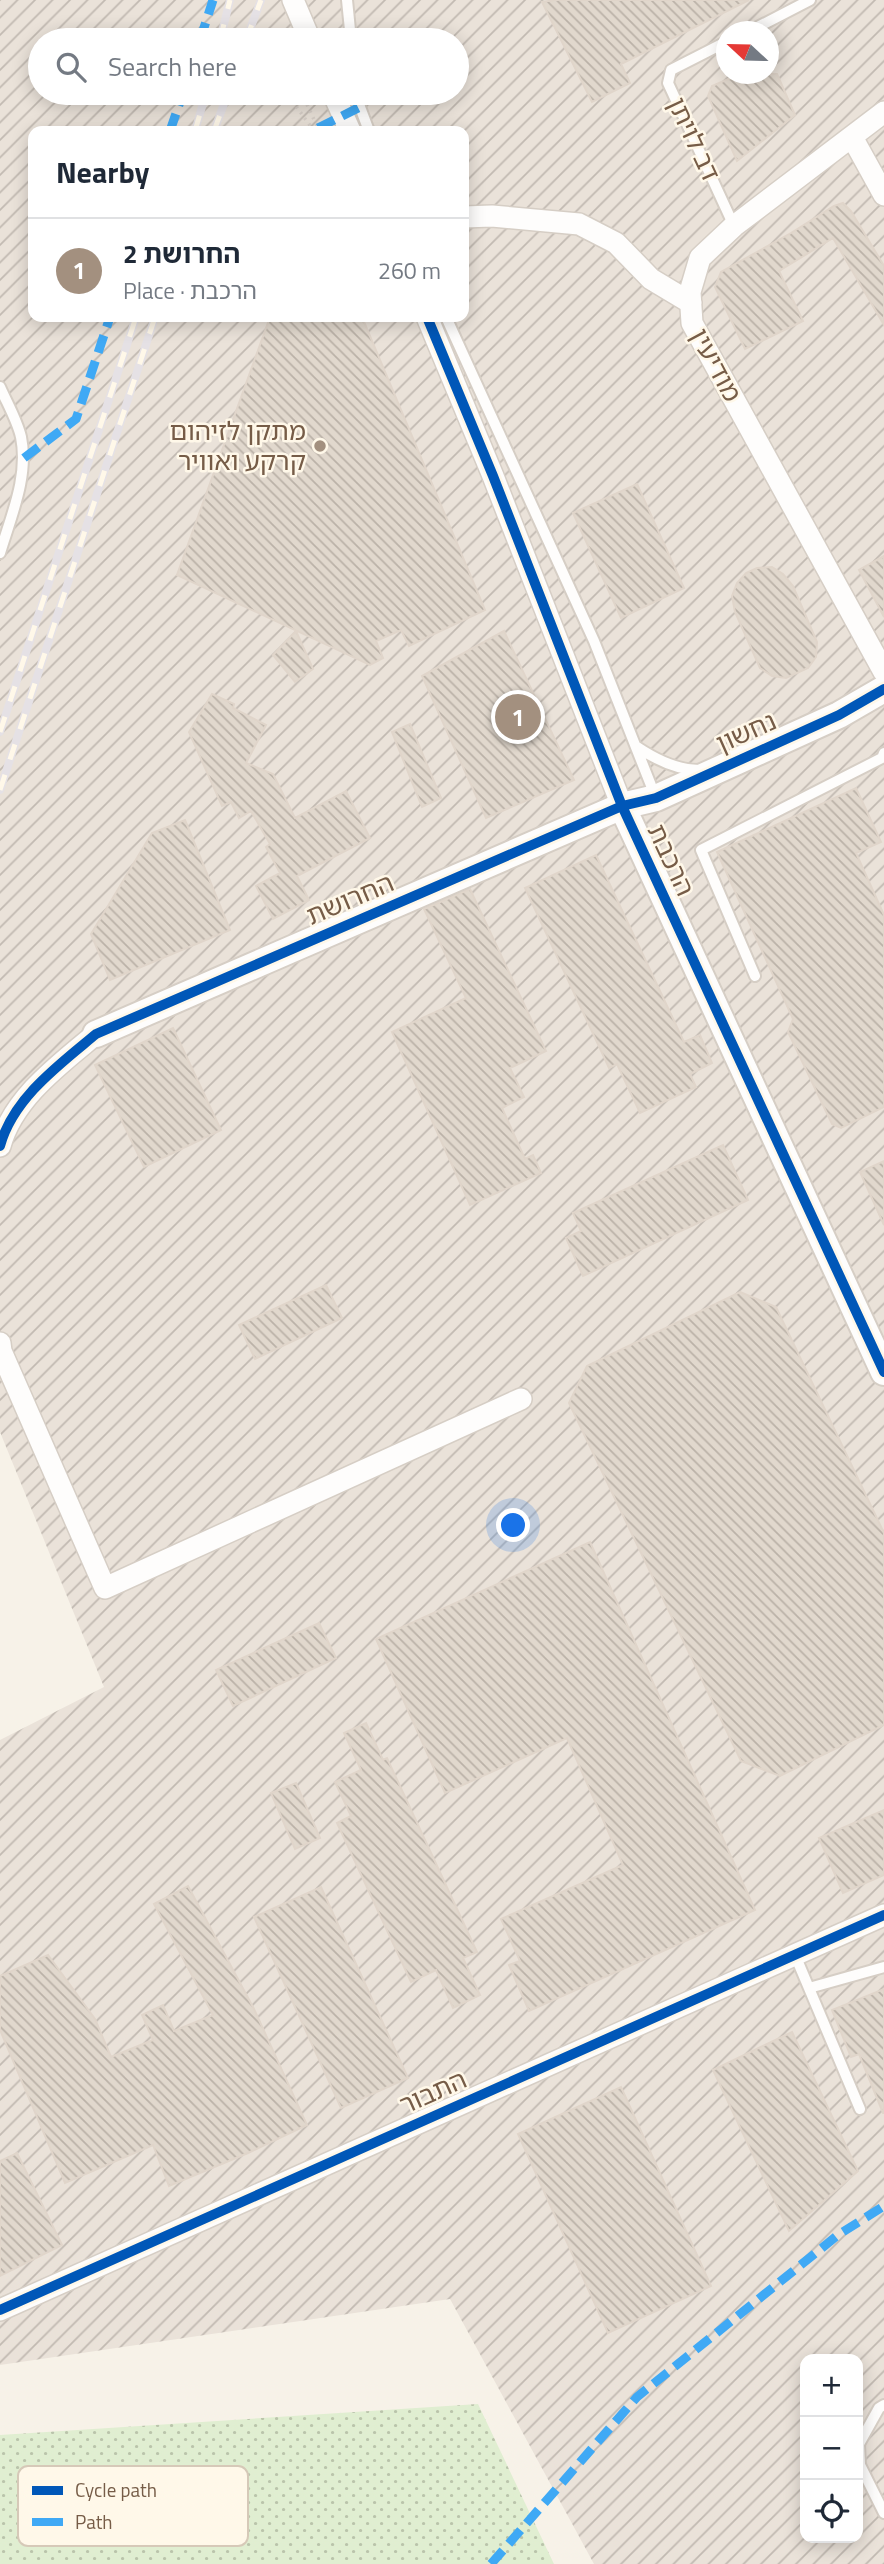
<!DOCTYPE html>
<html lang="en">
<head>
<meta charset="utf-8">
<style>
	body { margin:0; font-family:"Titillium Web","Noto Sans Hebrew",sans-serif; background:#f6f6f7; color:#1f2937 }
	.controls { position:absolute; right:21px; bottom:21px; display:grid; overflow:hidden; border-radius:14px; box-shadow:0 4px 18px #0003 }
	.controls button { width:63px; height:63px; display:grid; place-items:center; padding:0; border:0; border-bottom:2px solid #e0e1e3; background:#fff; color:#1f2937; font:35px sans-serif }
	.compass { position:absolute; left:716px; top:21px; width:63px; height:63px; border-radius:50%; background:#fff; box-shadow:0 4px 18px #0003; rotate:292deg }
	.you { position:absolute; left:514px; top:1526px; width:24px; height:24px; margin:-18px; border:5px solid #fff; border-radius:50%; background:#1a73e8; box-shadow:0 0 0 10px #1a73e833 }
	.badge { display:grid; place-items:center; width:46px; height:46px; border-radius:50%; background:#a3907f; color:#fff; font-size:23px; font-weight:700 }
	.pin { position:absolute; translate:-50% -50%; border:4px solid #fff; box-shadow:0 2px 7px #0006 }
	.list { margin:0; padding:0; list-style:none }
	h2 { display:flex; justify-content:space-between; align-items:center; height:91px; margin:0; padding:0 28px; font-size:30px }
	h2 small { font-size:23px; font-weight:400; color:#747a83 }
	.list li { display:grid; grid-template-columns:46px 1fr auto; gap:21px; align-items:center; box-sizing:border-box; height:105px; padding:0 28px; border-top:2px solid #e0e1e3 }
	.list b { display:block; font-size:26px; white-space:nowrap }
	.list p { margin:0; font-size:23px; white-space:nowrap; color:#747a83 }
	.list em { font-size:23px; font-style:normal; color:#747a83 }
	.icon { flex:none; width:38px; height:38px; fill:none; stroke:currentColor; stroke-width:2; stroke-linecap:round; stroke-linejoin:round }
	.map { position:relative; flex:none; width:884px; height:2564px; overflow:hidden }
	.search { position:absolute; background:#fff; box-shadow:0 4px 18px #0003; left:28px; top:28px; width:441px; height:77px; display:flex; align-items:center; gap:18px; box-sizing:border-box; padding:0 24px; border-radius:38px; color:#747a83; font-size:26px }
	.panel { position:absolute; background:#fff; box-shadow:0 4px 18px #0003; left:28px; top:126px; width:441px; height:196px; border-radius:14px }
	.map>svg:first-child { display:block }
</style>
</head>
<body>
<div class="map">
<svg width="884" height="2564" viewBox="0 0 884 2564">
	<defs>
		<pattern id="industrial-furrows" width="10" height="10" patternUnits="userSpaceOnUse" patternTransform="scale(1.75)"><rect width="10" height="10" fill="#eae2d9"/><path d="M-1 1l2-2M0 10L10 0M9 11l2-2" fill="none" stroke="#c2bab2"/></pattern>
		<pattern id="grass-dots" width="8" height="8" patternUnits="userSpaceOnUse" patternTransform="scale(1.75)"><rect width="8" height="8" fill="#e0eed1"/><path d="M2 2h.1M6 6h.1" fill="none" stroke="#bac4ab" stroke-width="1.8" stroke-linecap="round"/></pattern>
		<pattern id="building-back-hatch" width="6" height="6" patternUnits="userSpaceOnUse" patternTransform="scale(1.75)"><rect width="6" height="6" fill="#e1d8cd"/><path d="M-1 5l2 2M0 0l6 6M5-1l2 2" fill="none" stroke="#bbb2a8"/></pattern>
	</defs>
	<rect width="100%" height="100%" fill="#f7f2e8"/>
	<!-- industrial -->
	<path fill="url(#industrial-furrows)" fill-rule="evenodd" d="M0,0H884V2564H594L450,2299L0,2365V1740L104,1687L0,1432ZM726,32H768V74H726ZM40,40H457V93H40ZM33,131H464V317H33ZM805,2359H858V2538H805Z"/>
	<!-- grass -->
	<path fill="url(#grass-dots)" d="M478,2404L554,2564H0V2435Z"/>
	<!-- building -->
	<path fill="url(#building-back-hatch)" stroke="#e0d5ca" stroke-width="2" d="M555,0H749L621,64L630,83L592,102L542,2Z
		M740,74H777L795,115L737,161L708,96L712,86Z
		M843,203L851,211L884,266V325L833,238L779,271L803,321L745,349L715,287L721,272L791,233L834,206Z
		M270,317H362L485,610L409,646L401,630L376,641L383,658L370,665L177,575Z
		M637,484L684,588L621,618L573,513Z
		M884,556V617L859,570Z
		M772,567L783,574L793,586L817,642L816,657L808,668L786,678L772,676L760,668L735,612L732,596L737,583L746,573L757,568Z
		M296,631L313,669L295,682L273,655Z
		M504,631L574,780L486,818L422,676Z
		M212,694L234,704L233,708L266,725L246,763L273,774L295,818L346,791L370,838L297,876L309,900L273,919L256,886L280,873L266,847L270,844L251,811L239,818L231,802L222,806L189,732Z
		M410,724L441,798L422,807L392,732Z
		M856,788L881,842L856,853L884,915V1107L841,1128L832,1124L788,1032L793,1019L717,852Z
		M185,820L230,930L110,980L91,934L152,833Z
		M596,855L684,1042L700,1035L712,1063L690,1074L696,1087L640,1113L617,1064L609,1068L525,888Z
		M470,889L546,1051L510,1068L524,1097L502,1108L525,1159L533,1155L541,1173L470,1205L392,1032L466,998L424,909Z
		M173,1028L221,1130L144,1167L95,1065Z
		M723,1145L748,1200L583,1276L566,1238L581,1231L573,1213Z
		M884,1161V1225L860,1172Z
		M326,1285L342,1318L255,1359L239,1325Z
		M740,1292L776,1307L884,1533V1725L780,1776L741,1761L569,1403L587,1366Z
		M590,1542L755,1910L529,2011L509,1965L520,1961L501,1919L623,1865L567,1738L445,1793L376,1639Z
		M319,1623L336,1658L233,1706L216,1670Z
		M366,1723L383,1760L387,1758L477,1952L463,1958L480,1995L453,2008L436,1970L411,1982L337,1823L351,1816L335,1782L361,1770L344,1733Z
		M296,1783L320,1838L295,1849L271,1793Z
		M884,1810V1875L843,1893L819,1838Z
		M188,1886L254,2009L307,2125L248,2153L169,2186L153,2145L65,2183L0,2030V1976L48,1955L95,2019L111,2057L153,2040L142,2015L163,2005L174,2031L213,2015L154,1904Z
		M321,1887L408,2078L341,2108L254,1917Z
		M884,1989V2113H883L859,2054L851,2057L832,2010Z
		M792,2032L858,2171L789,2231L713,2070Z
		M621,2087L711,2286L608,2333L518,2134Z
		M17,2153L62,2245L0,2276V2161Z"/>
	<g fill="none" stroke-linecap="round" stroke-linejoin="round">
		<defs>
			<path id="service" d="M347,0L351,40
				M748,32L810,0
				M726,42L671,70L668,83L734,226
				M358,93L360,107L369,131
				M446,317L594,641L656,798
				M0,387C7,403 17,420 21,437C29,476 11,516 0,553
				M637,747C655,759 677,770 699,770
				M755,976L701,850L882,758L884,753
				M795,1955L860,2109
				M809,1988L884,1967
				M884,2405L879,2408L859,2444L860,2465L884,2513"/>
			<path id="minor" d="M293,0L310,40
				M333,93L350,131
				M884,112L734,226L700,258L690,292L692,323L884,672
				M852,137L884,195
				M464,217L492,216L579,224L616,243L651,279L691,303
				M427,317L493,476L622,806
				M0,1146C13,1098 60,1064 96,1034
				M0,1343L1,1351L105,1588L521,1399
				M0,2310L884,1915"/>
			<path id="tertiary" d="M622,806L884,1372
				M96,1034L622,806L656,798L839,715L884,689"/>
		</defs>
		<!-- service casing -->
		<use href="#service" stroke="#d6cec5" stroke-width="14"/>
		<!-- minor casing -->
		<use href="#minor" stroke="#d6cec5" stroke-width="24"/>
		<!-- tertiary casing -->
		<use href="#tertiary" stroke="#d6cec5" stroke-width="30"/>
		<!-- path -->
		<path stroke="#d8d0c9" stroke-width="3.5" stroke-dasharray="2 5" stroke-linecap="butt" d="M314,131L293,102L295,93L303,96L318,128"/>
		<!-- service -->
		<use href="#service" stroke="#fefdfc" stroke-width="10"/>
		<!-- minor -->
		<use href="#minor" stroke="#fefdfc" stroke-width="21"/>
		<!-- tertiary -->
		<use href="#tertiary" stroke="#fefdfc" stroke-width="26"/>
		<defs>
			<path id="rail" d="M220,40L230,0
				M246,40L261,0
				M195,131L206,93
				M214,131L228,93
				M0,732L136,317
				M0,790L155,317"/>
		</defs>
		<!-- rail casing -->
		<use href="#rail" stroke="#e5e1e5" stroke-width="8"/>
		<!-- rail -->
		<use href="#rail" stroke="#fff8e9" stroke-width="5" stroke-dasharray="16" stroke-linecap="butt"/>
		<!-- quiet -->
		<path stroke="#3fa9f5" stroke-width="9" stroke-dasharray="18 9" stroke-linecap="butt" d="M200,40L213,0
			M318,128L360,107
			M170,131L183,93
			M24,458L76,419L110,317
			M491,2564L637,2397L838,2235L884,2206"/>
		<defs>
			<path id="cycleway" d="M427,317L493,476L622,806L884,1372
				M0,1146C13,1098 60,1064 96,1034L622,806L656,798L839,715L884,689
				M0,2310L884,1915"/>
		</defs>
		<!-- cycleway casing -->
		<use href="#cycleway" stroke="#fff8e9" stroke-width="15"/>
		<!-- cycleway -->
		<use href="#cycleway" stroke="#0057b8" stroke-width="10"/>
	</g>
	<!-- markers -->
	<circle fill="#a3907f" stroke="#fff8e9" stroke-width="2.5" cx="320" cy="446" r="7"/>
	<g text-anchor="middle" stroke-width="5" stroke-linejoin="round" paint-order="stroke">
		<!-- street labels -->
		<g font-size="26" fill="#765c47" stroke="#fff8e9">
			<text transform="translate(694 139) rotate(65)" y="9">דב לויתן</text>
			<text transform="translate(716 365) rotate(62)" y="9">מודיעין</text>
			<text transform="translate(746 732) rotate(-24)" y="9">נחשון</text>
			<text transform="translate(671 860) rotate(65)" y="9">הרכבת</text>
			<text transform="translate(350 899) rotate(-23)" y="9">החרושת</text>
			<text transform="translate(433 2092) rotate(-24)" y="9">התבור</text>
		</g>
		<!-- poi labels -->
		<g font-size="26" fill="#765c47" stroke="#fff8e9" text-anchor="end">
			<text x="306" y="440">מתקן לזיהום<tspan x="306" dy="30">קרקע ואוויר</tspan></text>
		</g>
	</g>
	<!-- legend -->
	<rect x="18" y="2466" width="230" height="80" rx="10" fill="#fff8e9" stroke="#d6c9b8" stroke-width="2"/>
	<rect x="32" y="2486" width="31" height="9" fill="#0057b8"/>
	<rect x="32" y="2518" width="31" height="8" fill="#3fa9f5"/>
	<g font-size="19" fill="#765c47">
		<text x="75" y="2497">Cycle path</text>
		<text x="75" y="2529">Path</text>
	</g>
</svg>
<div class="controls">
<button>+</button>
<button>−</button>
<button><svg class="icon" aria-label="locate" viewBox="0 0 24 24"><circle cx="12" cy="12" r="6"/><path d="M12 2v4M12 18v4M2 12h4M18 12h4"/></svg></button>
</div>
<svg class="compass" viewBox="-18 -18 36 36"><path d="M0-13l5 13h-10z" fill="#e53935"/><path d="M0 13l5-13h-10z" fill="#747a83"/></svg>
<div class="you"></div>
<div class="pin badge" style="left:518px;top:717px">1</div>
<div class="search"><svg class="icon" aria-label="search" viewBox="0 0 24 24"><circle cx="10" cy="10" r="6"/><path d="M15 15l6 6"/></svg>Search here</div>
<section class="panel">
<h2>Nearby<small></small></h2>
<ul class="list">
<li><span class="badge">1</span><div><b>החרושת 2</b><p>Place · הרכבת</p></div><em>260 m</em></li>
</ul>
</section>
</div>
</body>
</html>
